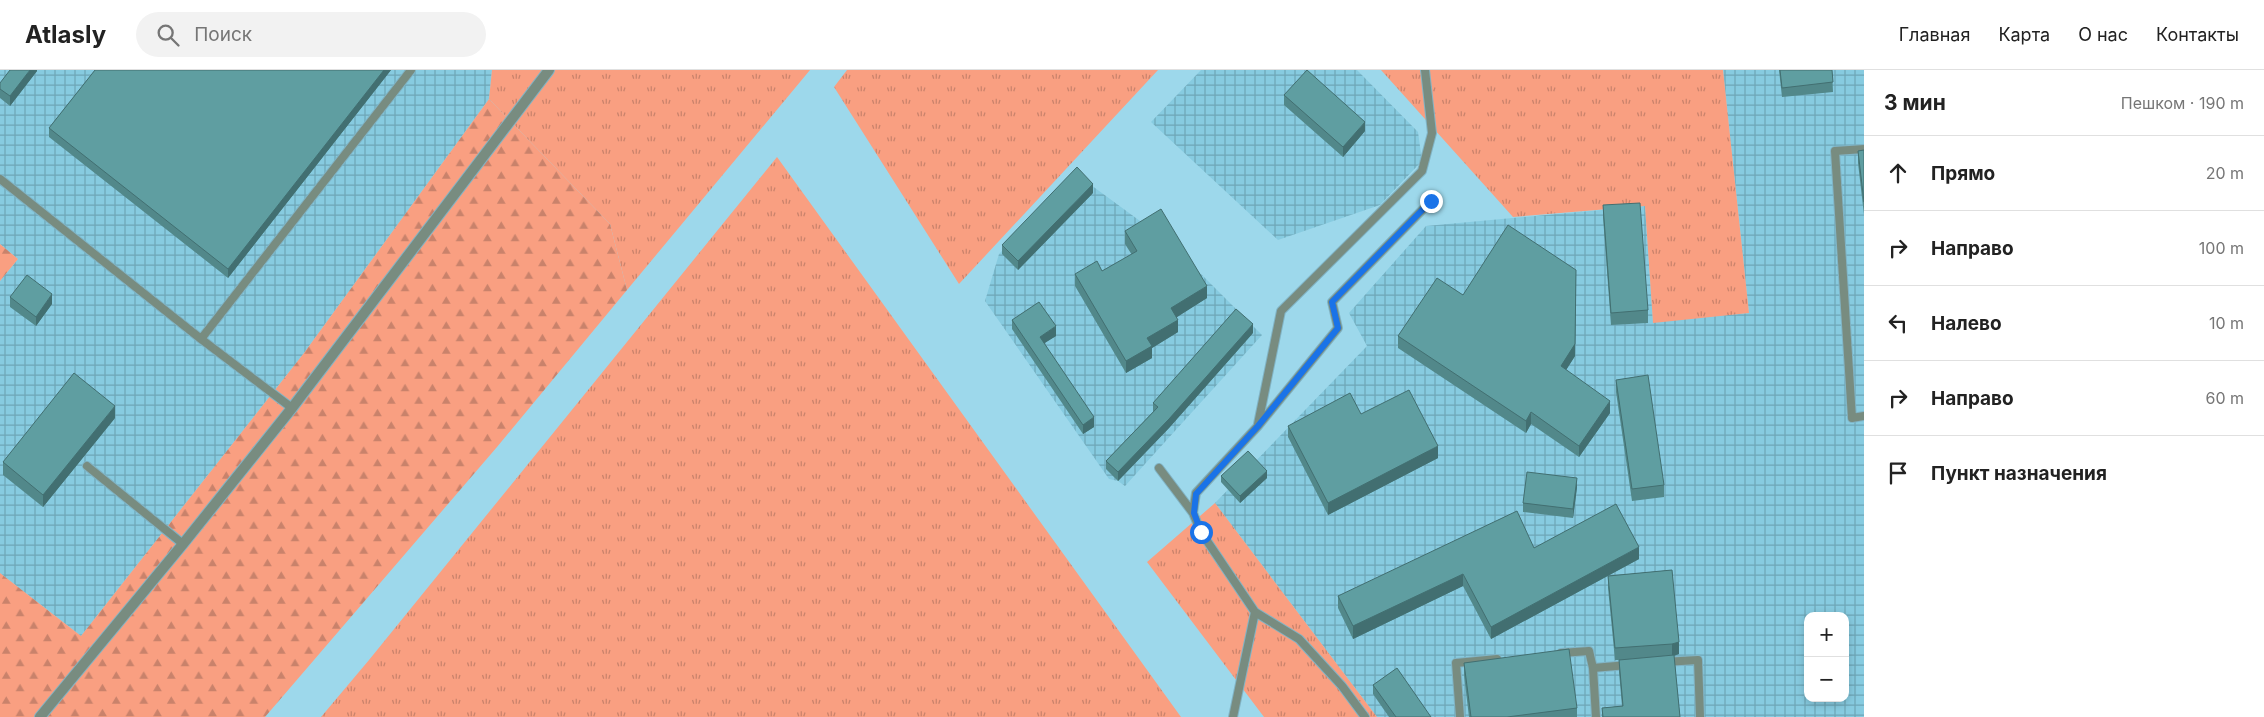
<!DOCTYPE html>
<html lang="ru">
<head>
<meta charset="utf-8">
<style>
	body { margin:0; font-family:Inter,sans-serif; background:#f2f2f2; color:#222 }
	.controls { position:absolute; right:15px; bottom:15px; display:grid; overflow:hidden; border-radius:10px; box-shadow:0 2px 8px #0003 }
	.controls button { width:45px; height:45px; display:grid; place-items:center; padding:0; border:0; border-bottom:1px solid #e0e0e0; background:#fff; color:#222; font:25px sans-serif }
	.stop { position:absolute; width:15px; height:15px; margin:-11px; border:4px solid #1a73e8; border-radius:50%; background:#fff }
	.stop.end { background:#1a73e8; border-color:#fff; box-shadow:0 1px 5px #0008 }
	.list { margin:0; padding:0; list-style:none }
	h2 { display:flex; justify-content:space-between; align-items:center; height:65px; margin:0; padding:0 20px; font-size:21px }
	h2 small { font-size:16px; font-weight:400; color:#767676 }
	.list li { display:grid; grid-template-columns:32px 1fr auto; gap:15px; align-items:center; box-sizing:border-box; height:75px; padding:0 20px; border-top:1px solid #e0e0e0 }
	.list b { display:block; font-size:19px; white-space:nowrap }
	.list em { font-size:16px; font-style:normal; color:#767676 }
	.icon { flex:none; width:28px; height:28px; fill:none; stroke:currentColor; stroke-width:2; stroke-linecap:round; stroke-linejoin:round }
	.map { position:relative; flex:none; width:1864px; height:647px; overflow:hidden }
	header { display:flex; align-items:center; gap:30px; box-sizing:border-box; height:70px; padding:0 25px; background:#fff; border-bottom:1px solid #e0e0e0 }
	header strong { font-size:24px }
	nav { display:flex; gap:28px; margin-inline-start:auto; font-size:18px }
	.search { width:350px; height:45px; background:#f2f2f2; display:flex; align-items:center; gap:12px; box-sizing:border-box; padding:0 18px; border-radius:28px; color:#767676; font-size:19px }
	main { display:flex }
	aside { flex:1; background:#fff }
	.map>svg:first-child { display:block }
</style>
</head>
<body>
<header>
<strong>Atlasly</strong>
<div class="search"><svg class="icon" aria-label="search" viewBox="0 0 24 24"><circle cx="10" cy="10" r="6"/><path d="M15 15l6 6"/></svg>Поиск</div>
<nav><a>Главная</a><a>Карта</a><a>О нас</a><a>Контакты</a></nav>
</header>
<main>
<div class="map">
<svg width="1864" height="647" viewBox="0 0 1864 647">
	<defs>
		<pattern id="industrial-grid" width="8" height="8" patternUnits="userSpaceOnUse" patternTransform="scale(1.25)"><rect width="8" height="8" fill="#87cbe0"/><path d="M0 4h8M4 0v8" fill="none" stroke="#6ea6b7"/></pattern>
		<pattern id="grass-tufts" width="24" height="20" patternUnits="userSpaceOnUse" patternTransform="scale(1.25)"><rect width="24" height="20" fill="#f99f81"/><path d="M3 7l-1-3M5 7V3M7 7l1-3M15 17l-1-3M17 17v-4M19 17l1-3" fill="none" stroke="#c9826b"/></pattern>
		<pattern id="forest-firs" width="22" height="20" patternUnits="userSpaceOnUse" patternTransform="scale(1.25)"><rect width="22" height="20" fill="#f99f81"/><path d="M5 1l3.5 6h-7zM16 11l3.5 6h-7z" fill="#c9826b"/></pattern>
	</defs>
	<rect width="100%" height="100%" fill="#9dd8eb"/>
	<!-- industrial -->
	<path fill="url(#industrial-grid)" fill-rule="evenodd" d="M0,0H492L489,29L304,283L81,566L0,503V211L18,189L0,174Z
		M1201,0H1357L1418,62L1422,91L1380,135L1278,170L1151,52Z
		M1723,0H1864V647H1377L1215,433L1367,276L1349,243L1426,156L1645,136L1653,252L1749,243ZM1808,546H1845V628H1808Z
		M1076,104L1170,173L1262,265L1125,416L1118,411L1109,409L985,231L999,184Z"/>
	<!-- grass -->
	<path fill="url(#grass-tufts)" d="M492,0H810L627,220L610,154L489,29Z
		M847,0H1158L959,214L834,17Z
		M1381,0H1723L1749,243L1653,253L1645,136L1513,147Z
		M777,87L1181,647H321L369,590Z
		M1215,433L1377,647H1264L1147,492Z"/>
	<!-- forest -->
	<path fill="url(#forest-firs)" d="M489,29L610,154L627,220L497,377L265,647H0V503L81,566L304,283Z
		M0,174L18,189L0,211Z"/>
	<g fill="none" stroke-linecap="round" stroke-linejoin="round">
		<defs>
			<path id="lane" d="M1864,79L1835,81L1852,348L1864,346
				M0,109L201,269
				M292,338L201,269L411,0
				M1258,354L1281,241L1422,101L1432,63L1425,0
				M87,396L183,474
				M1159,398L1193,443
				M1255,542L1299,569L1342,616L1365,647
				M1561,583L1589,581L1593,598L1628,595
				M1664,592L1698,590L1700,647
				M1593,598L1596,647
				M1233,647L1255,542L1201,462L1193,443L1196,423L1258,356L1338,258L1332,232L1431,131
				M1460,647L1456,593L1497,589"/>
			<path id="street" d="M40,647L183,474L292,338L549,0"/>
		</defs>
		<!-- lane casing -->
		<use href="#lane" stroke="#81b4c5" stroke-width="10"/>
		<!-- street casing -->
		<use href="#street" stroke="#81b4c5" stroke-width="12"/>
		<!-- lane -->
		<use href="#lane" stroke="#788c80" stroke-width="8"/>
		<!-- street -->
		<use href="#street" stroke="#788c80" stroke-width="10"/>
	</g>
	<!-- wall -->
	<path fill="#52888a" d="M37,0V1L10,36L0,28V13Z
		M95,0H391L228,208L49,67V58Z
		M1779,0H1832L1833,22L1782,27Z
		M1284,25L1365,61L1343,87L1284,35Z
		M1864,80V145L1858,93V81Z
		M1093,123L1018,200L1002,184V175Z
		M1603,135L1648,240V253L1611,255L1603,147Z
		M1125,161L1207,228L1176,247L1178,262L1152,278V288L1126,303L1075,216V204L1102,201L1132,185L1125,174Z
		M1463,225L1575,286L1566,300L1610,343L1579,387L1531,354L1526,363L1398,278V266Z
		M10,227L52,234L36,256L10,237Z
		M1012,250L1056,266L1044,273L1094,357L1083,364L1012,259Z
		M1253,263L1169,358L1118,411L1106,399V391L1153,342V333Z
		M1616,310L1664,415V427L1632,431L1616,322Z
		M1361,344L1438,388L1328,445L1288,367V356Z
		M115,348L43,437L3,405V392Z
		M1221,406L1267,408L1240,433L1221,412Z
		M1577,417L1573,448L1523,442V433Z
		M1534,478L1639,489L1491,569L1463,516L1353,569L1338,538V526Z
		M1672,500L1679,584L1674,586L1680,647H1602V638L1622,636L1619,602V590H1615L1608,518V506Z
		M1464,593L1577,638V647H1469L1464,605Z
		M1373,615L1431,647H1389L1373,624Z"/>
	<!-- shaded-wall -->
	<path fill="#426f71" d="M30,0H37V1L10,36V26Z
		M384,0H391L228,208V199Z
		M1365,52V61L1343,87V77Z
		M1093,114V123L1018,200V191Z
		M1576,200L1575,286L1561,308V296Z
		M1207,216V228L1171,251V238Z
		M52,224V234L36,256V247Z
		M1178,250V262L1152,278V288L1126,303V291L1147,268Z
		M1253,254V263L1169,358L1118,411V402Z
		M1056,256V266L1040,276V267Z
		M1610,331V343L1579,387V376Z
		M115,336V348L43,437V425Z
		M1531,342V354L1526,363V351Z
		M1094,347V357L1083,364V355Z
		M1438,376V388L1328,445V433Z
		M1267,401V408L1240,433V426Z
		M1577,408V417L1573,448V439Z
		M1639,477V489L1491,569V557Z
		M1463,504V516L1353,569V556Z
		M1679,572V584L1672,586V574Z"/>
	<!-- building -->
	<path fill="#5f9ea1" stroke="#426f71" d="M10,0H30L10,26L0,19V13Z
		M95,0H384L228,199L49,58Z
		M1307,0L1365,52L1343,77L1284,25Z
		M1780,0H1832L1833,12L1782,18Z
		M1864,80V132L1858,81Z
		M1077,97L1093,114L1018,191L1002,175Z
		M1640,133L1648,240L1611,243L1603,135Z
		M1161,139L1207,216L1171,238L1178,250L1147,268L1152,276L1126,291L1075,204L1097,191L1102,201L1137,181L1125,161Z
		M1508,155L1576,200L1575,274L1561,296L1610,331L1579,376L1531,342L1526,351L1398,266L1437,208L1463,225Z
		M27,205L52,224L36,247L10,227Z
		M1039,232L1056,256L1040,267L1094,347L1083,355L1012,250Z
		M1236,239L1253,254L1169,349L1118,402L1106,391L1158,337L1153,333Z
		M74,303L115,336L43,425L3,392Z
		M1648,305L1664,415L1632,419L1616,310Z
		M1409,320L1438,376L1328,433L1288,356L1350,323L1361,344Z
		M1248,381L1267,401L1240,426L1221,406Z
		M1527,402L1577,408L1573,439L1523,433Z
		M1616,434L1639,477L1491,557L1463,504L1353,556L1338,526L1517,441L1534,478Z
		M1672,500L1679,572L1672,574L1615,578L1608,506Z
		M1569,579L1577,638L1507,647H1471L1464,593Z
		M1674,585L1680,647H1603L1602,638L1623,636L1619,590Z
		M1397,598L1431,647H1396L1373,615Z"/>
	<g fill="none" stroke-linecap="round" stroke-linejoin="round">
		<!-- route -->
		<path stroke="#1a73e8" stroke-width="6" d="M1201,462L1194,443L1196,424L1258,356L1338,258L1332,232L1431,131"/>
	</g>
</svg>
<div class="controls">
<button>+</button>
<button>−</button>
</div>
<div class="stop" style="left:1201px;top:462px"></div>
<div class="stop end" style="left:1431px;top:131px"></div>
</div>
<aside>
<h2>3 мин<small>Пешком · 190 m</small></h2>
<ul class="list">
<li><svg class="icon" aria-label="ahead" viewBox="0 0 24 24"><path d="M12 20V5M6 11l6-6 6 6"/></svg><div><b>Прямо</b></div><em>20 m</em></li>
<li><svg class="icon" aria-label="right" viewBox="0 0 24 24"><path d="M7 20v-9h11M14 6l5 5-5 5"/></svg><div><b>Направо</b></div><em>100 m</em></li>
<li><svg class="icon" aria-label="left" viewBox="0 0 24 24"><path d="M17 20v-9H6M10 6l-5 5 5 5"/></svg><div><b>Налево</b></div><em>10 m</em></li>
<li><svg class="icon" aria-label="right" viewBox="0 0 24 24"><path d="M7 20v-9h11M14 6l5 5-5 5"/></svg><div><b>Направо</b></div><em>60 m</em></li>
<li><svg class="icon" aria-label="arrive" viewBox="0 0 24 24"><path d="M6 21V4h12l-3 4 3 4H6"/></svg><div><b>Пункт назначения</b></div></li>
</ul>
</aside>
</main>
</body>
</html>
